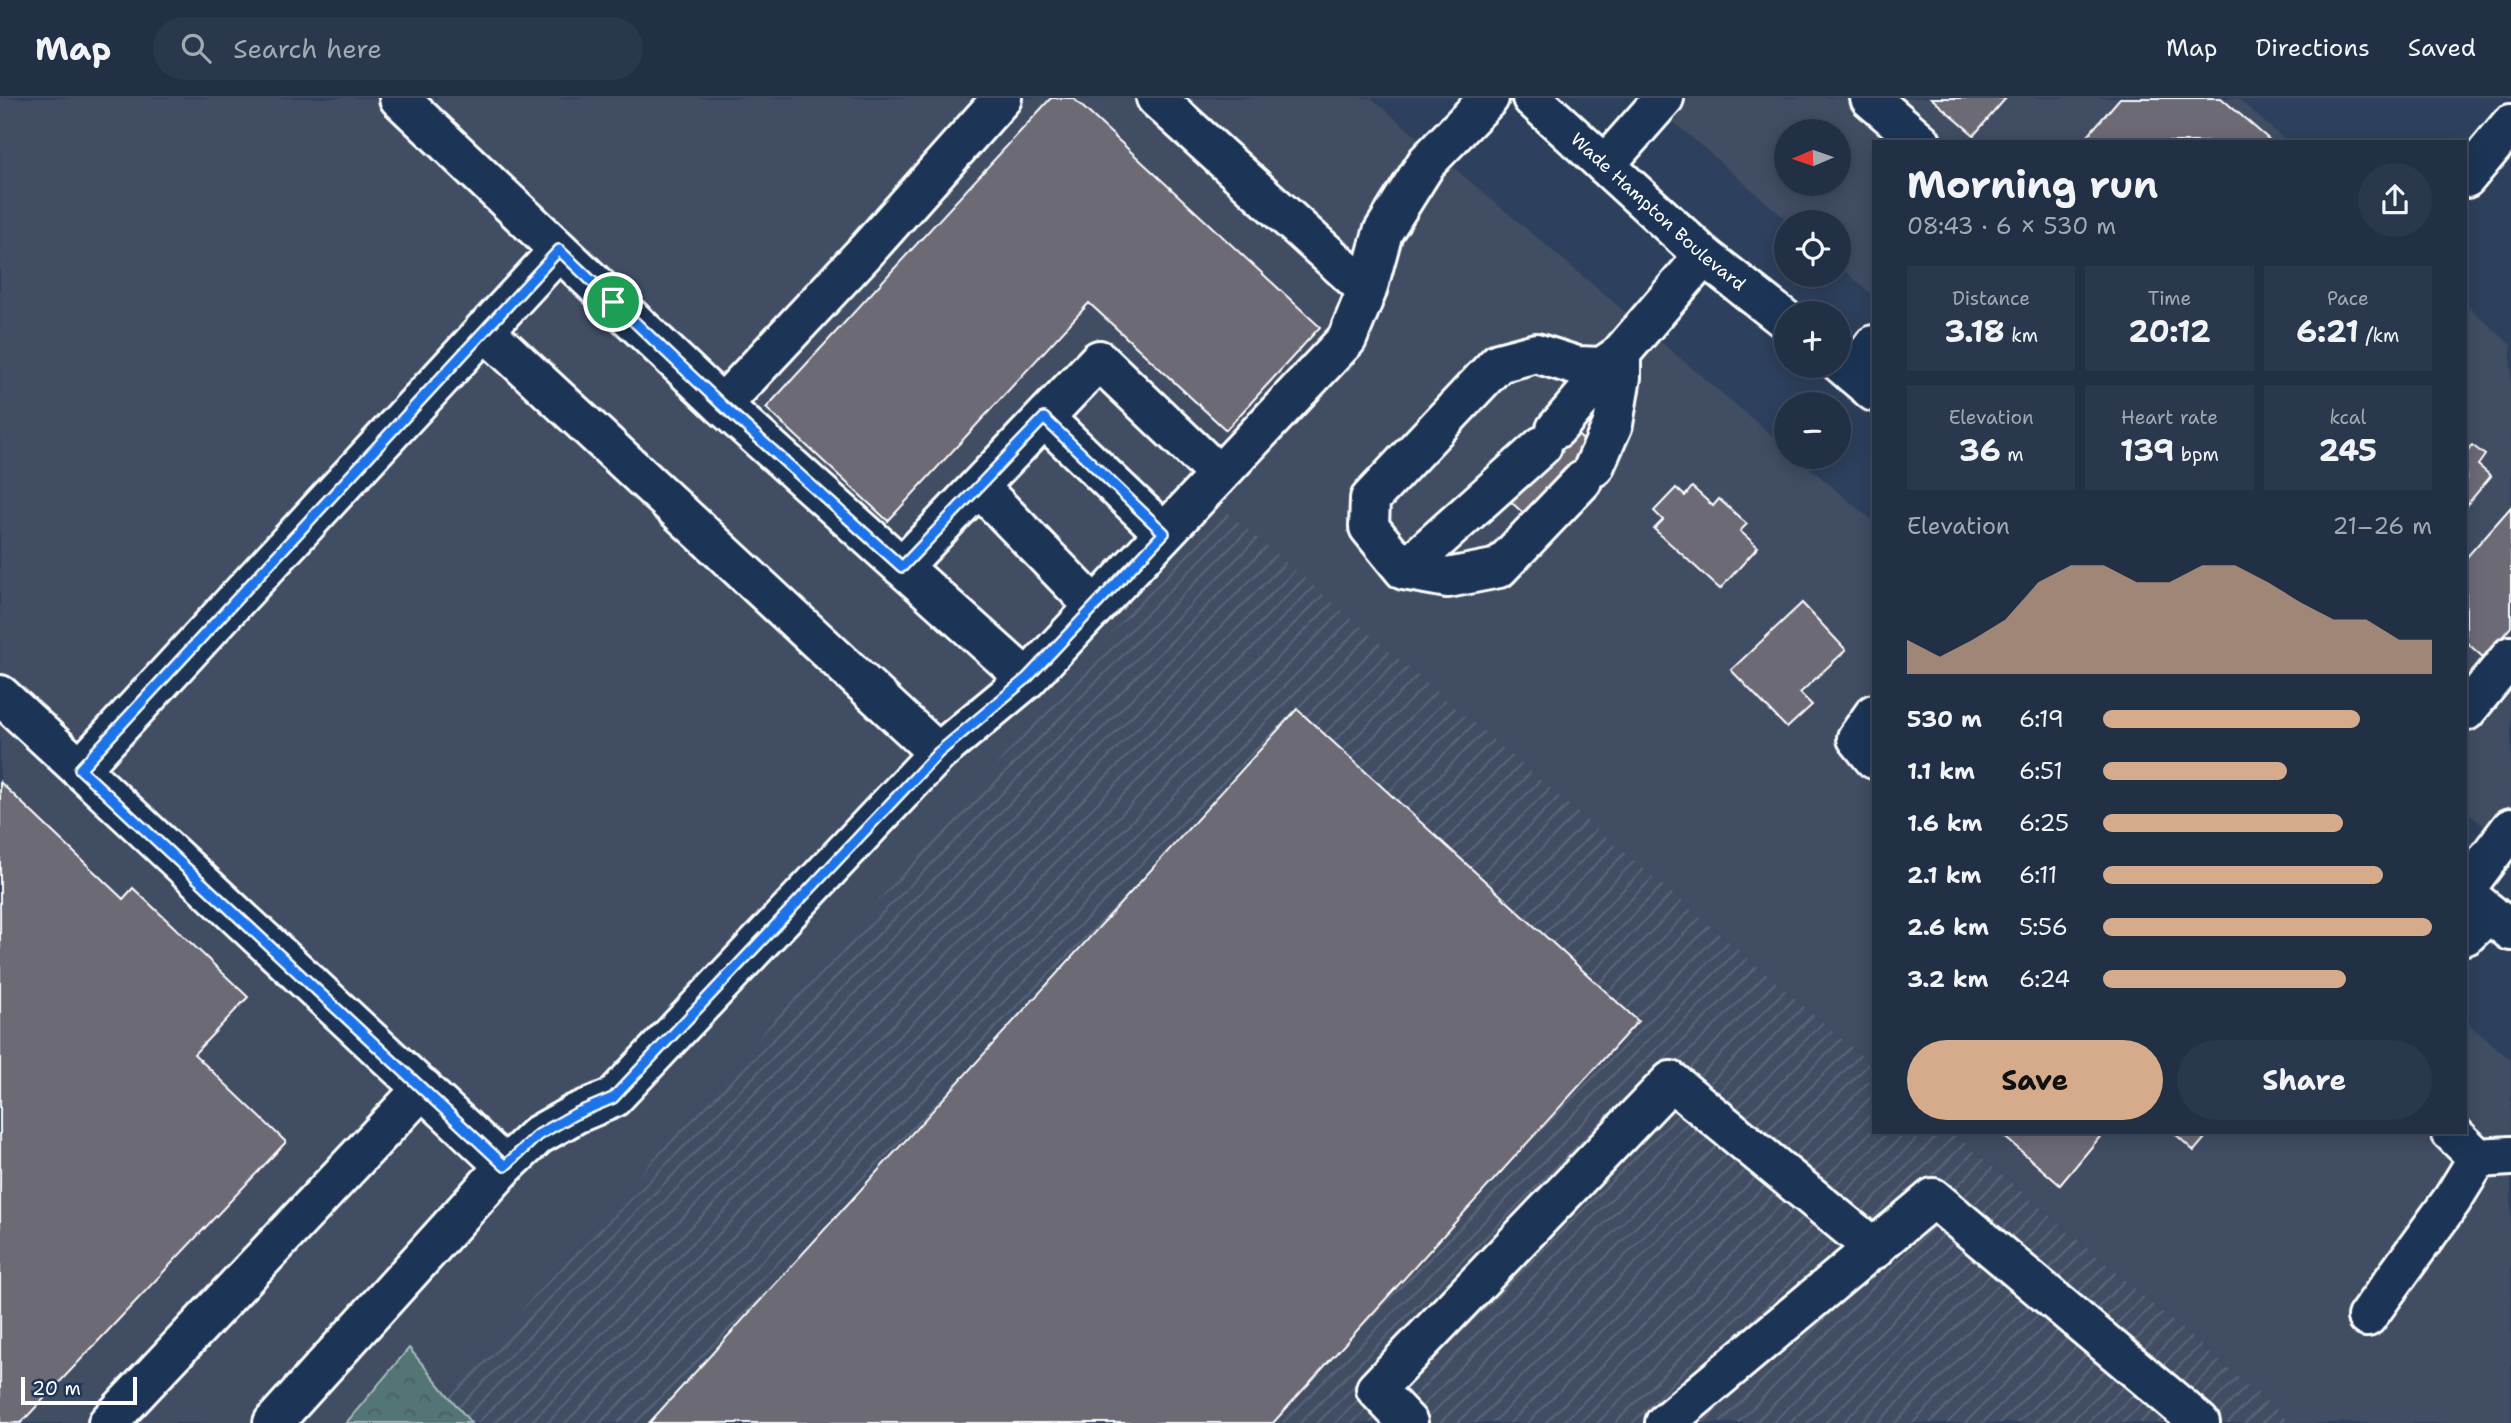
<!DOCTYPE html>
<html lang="en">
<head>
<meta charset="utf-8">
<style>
  :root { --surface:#223046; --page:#2a384d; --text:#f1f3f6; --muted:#a2a9b3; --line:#3f4b5f; --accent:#d6ab8b }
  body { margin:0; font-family:"Shantell Sans",sans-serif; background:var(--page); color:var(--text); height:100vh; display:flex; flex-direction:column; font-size:26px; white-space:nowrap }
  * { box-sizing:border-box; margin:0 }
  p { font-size:23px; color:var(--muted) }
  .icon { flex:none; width:38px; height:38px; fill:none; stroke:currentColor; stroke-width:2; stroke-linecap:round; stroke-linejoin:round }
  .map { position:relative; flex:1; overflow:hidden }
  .details { position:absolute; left:1872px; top:42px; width:595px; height:994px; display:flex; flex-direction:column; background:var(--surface); border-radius:0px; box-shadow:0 4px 18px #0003,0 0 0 2px var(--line) }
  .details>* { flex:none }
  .needle { width:46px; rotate:268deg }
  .buttons { position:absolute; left:1774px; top:21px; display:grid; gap:14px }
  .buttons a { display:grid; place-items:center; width:77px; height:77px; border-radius:50%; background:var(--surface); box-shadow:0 4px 18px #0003,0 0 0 2px var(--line); font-size:35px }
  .scale { position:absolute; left:21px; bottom:18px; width:116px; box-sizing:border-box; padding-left:7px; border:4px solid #fff; border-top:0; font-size:19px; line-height:24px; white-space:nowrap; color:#fff; -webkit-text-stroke:5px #1d3557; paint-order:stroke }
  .pin { position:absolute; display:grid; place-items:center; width:60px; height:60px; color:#fff; margin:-30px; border:4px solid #fff; border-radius:50%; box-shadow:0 2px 7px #0007 }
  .round { display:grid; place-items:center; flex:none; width:74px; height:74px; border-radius:37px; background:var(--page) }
  .headline { display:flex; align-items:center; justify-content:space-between; height:119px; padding:0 35px }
  h1 { font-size:38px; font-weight:700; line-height:52px }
  .metrics { display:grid; grid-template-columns:repeat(3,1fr); gap:10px; height:119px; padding:7px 35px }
  .metrics div { display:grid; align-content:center; border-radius:0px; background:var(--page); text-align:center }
  .metrics b { font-size:30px; font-weight:700 }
  .metrics small { font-size:19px; font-weight:400 }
  .metrics p { font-size:19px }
  .chart { height:196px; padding:14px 35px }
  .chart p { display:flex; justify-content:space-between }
  .chart svg { width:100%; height:126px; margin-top:7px; fill:var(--accent); opacity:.7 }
  .action { display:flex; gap:14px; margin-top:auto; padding:14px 35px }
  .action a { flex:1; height:80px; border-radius:42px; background:var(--accent); color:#111; font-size:28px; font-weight:700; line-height:80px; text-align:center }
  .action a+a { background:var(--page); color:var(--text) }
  ul { padding:0 35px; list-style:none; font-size:23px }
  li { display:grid; grid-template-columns:112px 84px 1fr; align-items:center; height:52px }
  li i { height:18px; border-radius:9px; background:var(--accent) }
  header { display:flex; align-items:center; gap:42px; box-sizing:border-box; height:98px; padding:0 35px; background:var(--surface); border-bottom:2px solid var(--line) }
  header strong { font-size:33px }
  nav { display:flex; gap:38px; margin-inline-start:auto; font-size:24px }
  .search { width:490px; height:63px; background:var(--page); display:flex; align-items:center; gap:18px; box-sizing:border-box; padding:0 24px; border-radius:38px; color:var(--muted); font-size:26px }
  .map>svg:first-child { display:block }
</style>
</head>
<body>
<header>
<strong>Map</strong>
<div class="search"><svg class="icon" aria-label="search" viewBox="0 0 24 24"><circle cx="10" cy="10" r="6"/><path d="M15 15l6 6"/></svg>Search here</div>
<nav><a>Map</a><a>Directions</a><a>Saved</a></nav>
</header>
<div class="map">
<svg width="2511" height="1325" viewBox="0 0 2511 1325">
  <defs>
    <pattern id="industrial-furrows" width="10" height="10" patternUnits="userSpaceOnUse" patternTransform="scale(1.75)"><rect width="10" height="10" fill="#404d64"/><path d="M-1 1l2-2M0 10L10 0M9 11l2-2" fill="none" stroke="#5d687b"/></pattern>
    <pattern id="forest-crowns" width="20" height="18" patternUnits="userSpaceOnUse" patternTransform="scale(1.75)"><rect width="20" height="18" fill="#527576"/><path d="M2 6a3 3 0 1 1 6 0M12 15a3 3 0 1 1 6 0" fill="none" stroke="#4e5c5d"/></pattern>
  </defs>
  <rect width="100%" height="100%" fill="#2d405d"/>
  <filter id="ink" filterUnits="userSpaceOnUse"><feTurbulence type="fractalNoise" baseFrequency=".0143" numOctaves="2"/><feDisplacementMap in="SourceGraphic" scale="14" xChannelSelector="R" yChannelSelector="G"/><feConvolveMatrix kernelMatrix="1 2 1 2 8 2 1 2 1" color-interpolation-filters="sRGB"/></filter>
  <g filter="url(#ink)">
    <path fill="#404d64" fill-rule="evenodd" d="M 0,0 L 1371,0 L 1787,350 L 1787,359 L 1797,359 L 1874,424 L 1874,968 L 1221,410 L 423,1325 L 0,1325 Z
      M 1646,0 L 2238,0 L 2287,44 L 1874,44 L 1874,198 L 1839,168 L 1839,124 L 1789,124 ZM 1787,33 L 1839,33 L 1839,86 L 1787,86 Z
      M 2466,206 L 2511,247 L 2511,752 L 2466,713 Z
      M 2466,924 L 2511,962 L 2511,1325 L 2292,1325 L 1952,1034 L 2466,1034 Z"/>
    <path fill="url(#industrial-furrows)" d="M 1221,409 L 1874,968 L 1874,1034 L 1952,1034 L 2292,1325 L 423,1325 Z"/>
    <path fill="url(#forest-crowns)" stroke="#a8baba" stroke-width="2" d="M 409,1250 L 471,1325 L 346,1325 Z"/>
    <path fill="#6c6a75" stroke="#fff" stroke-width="2" d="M 1051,0 L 1073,0 L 1320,229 L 1226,332 L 1089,205 L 888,423 L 766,310 Z
      M 1931,0 L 2006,0 L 1974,37 Z
      M 2120,0 L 2221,0 L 2272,44 L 2082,44 Z
      M 1571,331 L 1592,350 L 1587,387 L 1567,368 L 1524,416 L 1508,401 Z
      M 2472,347 L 2485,357 L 2478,367 L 2491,378 L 2466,408 L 2466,354 Z
      M 1692,389 L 1713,408 L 1719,401 L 1747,426 L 1740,433 L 1758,449 L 1720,491 L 1654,431 L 1663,422 L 1654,413 L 1676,390 L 1685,398 Z
      M 2511,409 L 2511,529 L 2484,560 L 2466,544 L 2466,460 Z
      M 1802,505 L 1846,552 L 1800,595 L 1812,607 L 1787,630 L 1731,572 Z
      M 1297,611 L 1638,923 L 1273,1325 L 649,1325 Z
      M 0,684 L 123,801 L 133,790 L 248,899 L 194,956 L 286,1044 L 21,1325 L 0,1325 Z
      M 1999,1034 L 2104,1034 L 2060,1087 Z
      M 2173,1034 L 2210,1034 L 2194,1053 Z"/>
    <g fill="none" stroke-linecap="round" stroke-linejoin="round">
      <defs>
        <path id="minor" d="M 399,0 L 722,307
          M 1002,0 L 866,153 L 722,307 L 1027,581
          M 1156,0 L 1367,192
          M 1870,0 L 1921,44
          M 1605,67 L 1664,0
          M 2466,80 L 2511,26
          M 484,232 L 938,655 L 613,1000 L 575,1016 L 538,1037 L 505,1068 L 80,671 L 559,152
          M 1853,276 L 1874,247
          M 1044,320 L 1164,435
          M 1556,331 L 1704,158
          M 1594,369 L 1613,326 L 1621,279 L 1621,256
          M 1582,383 L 1499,470 L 1448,480 L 1404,472 L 1369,429 L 1370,401 L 1498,265 L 1536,255 L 1577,268 L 1602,269 L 1621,256
          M 979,389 L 1094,508
          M 902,469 L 1099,262 L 1219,377
          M 1404,472 L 1542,348
          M 0,597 L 80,671
          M 2466,613 L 2511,558
          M 1874,616 L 1857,640 L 1874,661
          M 938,655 L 1027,581 L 1347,241 L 1367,192 L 1383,134 L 1427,64 L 1489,0
          M 2466,790 L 2511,730
          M 2466,837 L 2489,815
          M 2478,1060 L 2511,1058
          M 2367,1219 L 2452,1102 L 2478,1060 L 2451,1034
          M 108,1325 L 423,990
          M 273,1325 L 505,1068
          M 1408,1325 L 1376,1291 L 1671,983 L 1875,1151
          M 1665,1325 L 1933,1100 L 2200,1325"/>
        <g id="major">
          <path id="s1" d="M 1532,0 L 1704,158 L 1787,223"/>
          <path d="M 1839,264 L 1874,294"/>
          <path d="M 2466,796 L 2511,833"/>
        </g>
      </defs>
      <use href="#minor" stroke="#fff" stroke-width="44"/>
      <use href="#major" stroke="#fff" stroke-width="44"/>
      <use href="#minor" stroke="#1d3557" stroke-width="38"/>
      <use href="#major" stroke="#1d3557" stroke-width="38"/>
    </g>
  </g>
  <g fill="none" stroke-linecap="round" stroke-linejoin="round" filter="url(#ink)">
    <defs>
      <path id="route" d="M 559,152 L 722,307 L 902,469 L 1044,320 L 1164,435 L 1027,580 L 938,655 L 613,1000 L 575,1016 L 538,1037 L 505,1068 L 80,671 Z"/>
    </defs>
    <use href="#route" stroke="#fff" stroke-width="14"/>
    <use href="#route" stroke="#1a73e8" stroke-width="9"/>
  </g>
  <g text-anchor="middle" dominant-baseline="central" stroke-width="5" stroke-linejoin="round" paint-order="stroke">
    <g font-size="18" fill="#fff" stroke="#1d3557">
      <text stroke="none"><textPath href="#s1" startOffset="170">Wade Hampton Boulevard</textPath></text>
    </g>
  </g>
</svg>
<div class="buttons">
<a><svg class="needle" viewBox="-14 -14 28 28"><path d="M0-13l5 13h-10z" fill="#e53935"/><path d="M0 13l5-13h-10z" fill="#a2a9b3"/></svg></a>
<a><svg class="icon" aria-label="locate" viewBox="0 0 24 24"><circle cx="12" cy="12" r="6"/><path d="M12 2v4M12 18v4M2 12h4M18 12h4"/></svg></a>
<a>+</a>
<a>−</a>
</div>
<div class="scale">20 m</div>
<div class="pin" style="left:613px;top:204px;background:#1e9e55"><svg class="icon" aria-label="arrive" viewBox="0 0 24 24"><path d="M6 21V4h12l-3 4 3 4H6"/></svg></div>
<section class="details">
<div class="headline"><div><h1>Morning run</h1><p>08:43 · 6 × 530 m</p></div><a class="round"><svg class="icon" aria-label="share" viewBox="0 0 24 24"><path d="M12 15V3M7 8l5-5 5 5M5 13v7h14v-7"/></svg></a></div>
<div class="metrics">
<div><p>Distance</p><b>3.18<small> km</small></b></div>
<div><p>Time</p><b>20:12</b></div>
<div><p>Pace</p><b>6:21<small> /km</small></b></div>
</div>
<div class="metrics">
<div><p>Elevation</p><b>36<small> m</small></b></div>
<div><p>Heart rate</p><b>139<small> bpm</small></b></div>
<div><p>kcal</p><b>245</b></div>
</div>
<div class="chart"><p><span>Elevation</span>21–26 m</p>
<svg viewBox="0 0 160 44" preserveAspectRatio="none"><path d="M0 44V32L10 38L20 32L30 25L40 12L50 6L60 6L70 12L80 12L90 6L100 6L110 12L120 19L130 25L140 25L150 32L160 32V44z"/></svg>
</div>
<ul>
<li><b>530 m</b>6:19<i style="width:78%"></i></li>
<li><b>1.1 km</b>6:51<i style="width:56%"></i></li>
<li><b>1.6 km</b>6:25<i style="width:73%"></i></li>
<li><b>2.1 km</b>6:11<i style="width:85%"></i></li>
<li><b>2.6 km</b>5:56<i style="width:100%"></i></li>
<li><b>3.2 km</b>6:24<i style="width:74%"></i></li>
</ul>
<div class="action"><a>Save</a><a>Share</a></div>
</section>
</div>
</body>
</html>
